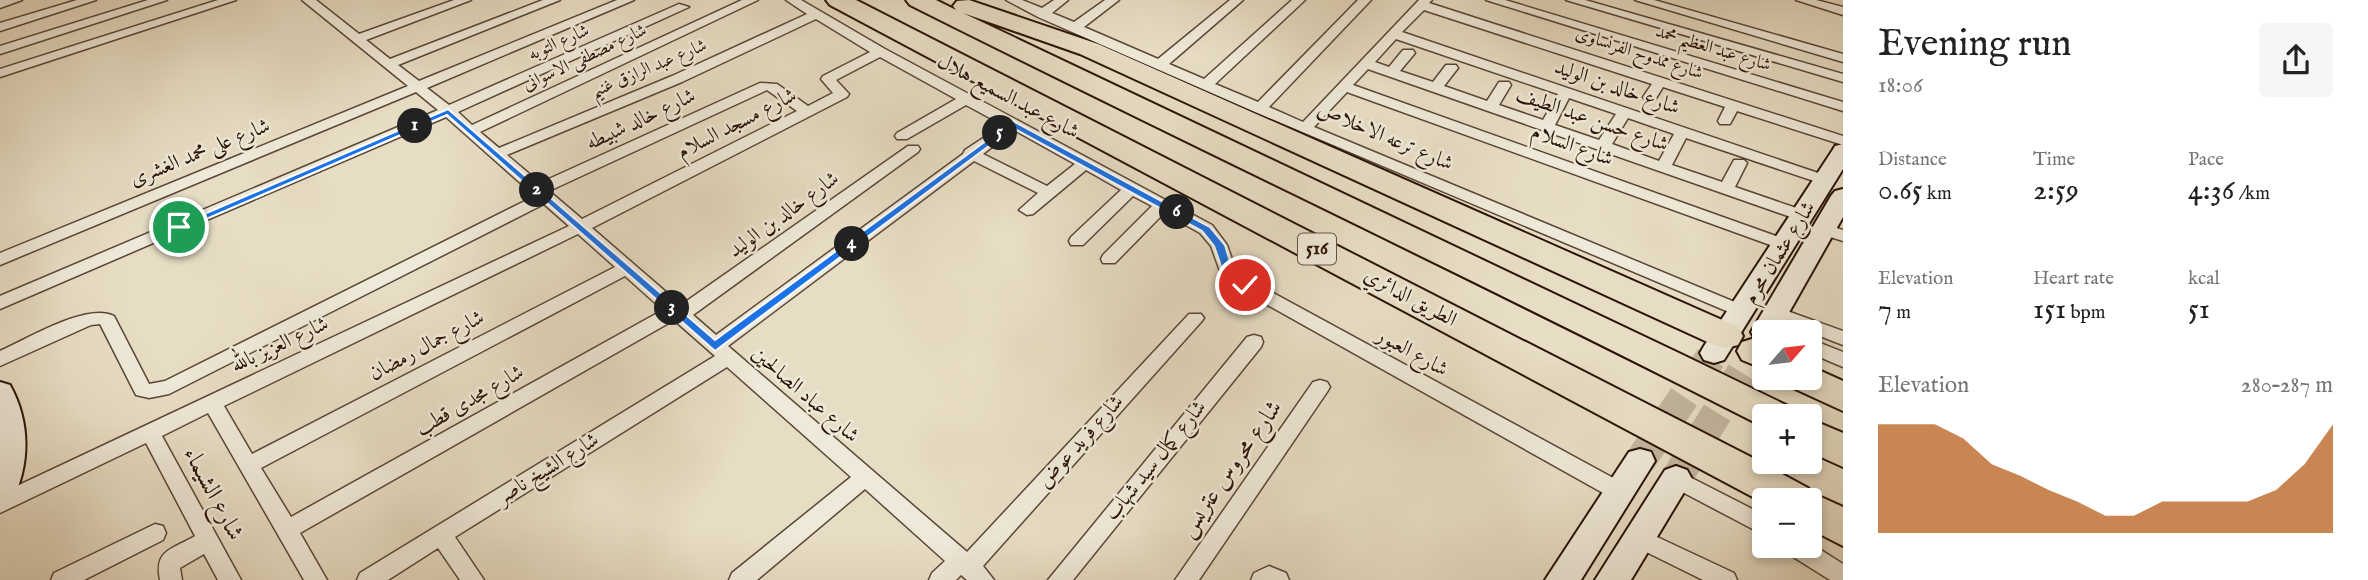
<!DOCTYPE html>
<html lang="en">
<head>
<meta charset="utf-8">
<style>
  :root { --surface:#fff; --page:#f6f6f6; --text:#222; --muted:#767676; --accent:#b45309 }
  body { margin:0; font-family:"IM FELL English",Amiri,serif; background:var(--page); color:var(--text); height:100vh; display:flex; flex-direction:column; font-size:26px; white-space:nowrap }
  * { box-sizing:border-box; margin:0 }
  p { font-size:23px; color:var(--muted) }
  .icon { flex:none; width:38px; height:38px; fill:none; stroke:currentColor; stroke-width:2; stroke-linecap:round; stroke-linejoin:round }
  .map { position:relative; flex:1; overflow:hidden }
  .panel { display:flex; flex-direction:column; background:var(--surface); width:525px }
  .panel>* { flex:none }
  .needle { width:46px; rotate:62deg }
  .tools { position:absolute; left:1752px; top:320px; display:grid; gap:14px }
  .tools a { display:grid; place-items:center; width:70px; height:70px; border-radius:7px; background:var(--surface); box-shadow:0 4px 10px #0003; font-size:35px }
  .pin { position:absolute; display:grid; place-items:center; width:60px; height:60px; color:#fff; margin:-30px; border:4px solid #fff; border-radius:50%; box-shadow:0 2px 7px #0007 }
  .km { position:absolute; width:35px; height:35px; margin:-18px; border-radius:50%; background:#222; color:#fff; font-size:19px; line-height:35px; text-align:center }
  .round { display:grid; place-items:center; flex:none; width:74px; height:74px; border-radius:7px; background:var(--page) }
  .head { display:flex; align-items:center; justify-content:space-between; height:119px; padding:0 35px }
  h1 { font-size:38px; font-weight:600; line-height:52px }
  .stats { display:grid; grid-template-columns:repeat(3,1fr); gap:10px; height:119px; padding:7px 35px }
  .stats div { display:grid; align-content:center }
  .stats b { font-size:30px; font-weight:600 }
  .stats small { font-size:19px; font-weight:400 }
  .stats p { font-size:19px }
  .chart { height:196px; padding:14px 35px }
  .chart p { display:flex; justify-content:space-between }
  .chart svg { width:100%; height:126px; margin-top:7px; fill:var(--accent); opacity:.7 }
  main { display:flex; flex:1; min-height:0 }
  .map>svg:first-child { display:block }
</style>
</head>
<body>
<main>
<div class="map">
<svg width="1843" height="580" viewBox="0 0 1843 580">
  <rect width="100%" height="100%" fill="#e7ddc4"/>
  <filter id="stains"><feTurbulence type="fractalNoise" baseFrequency=".00286" numOctaves="4"/><feColorMatrix values="0 0 0 0 .2 0 0 0 0 .09 0 0 0 0 .02 0 0 0 .5 -.17"/></filter>
  <radialGradient id="worn" r=".72"><stop offset=".6" stop-color="#630" stop-opacity="0"/><stop offset="1" stop-color="#630" stop-opacity=".3"/></radialGradient>
  <g fill="none" stroke-linecap="round" stroke-linejoin="round">
    <path stroke="#c1b59e" stroke-width="31" stroke-dasharray="31 16" stroke-linecap="butt" d="M 1640,461 L 1714,353
      M 1676,479 L 1746,366"/>
    <defs>
      <path id="street" d="M 0,0 L 22,0 L 0,8 Z
        M 77,0 L 96,0 L 0,31 L 0,23 Z
        M 148,0 L 167,0 L 0,54 L 0,46 Z
        M 218,0 L 236,0 L 0,77 L 0,69 Z
        M 302,0 L 316,0 L 359,34 L 454,0 L 471,0 L 366,40 L 390,59 L 543,0 L 560,0 L 398,65 L 419,81 L 617,0 L 634,0 L 427,88 L 449,105 L 679,4 L 689,7 L 458,112 L 472,125 L 742,0 L 758,0 L 480,132 L 499,148 L 672,76 L 807,14 L 786,0 L 801,0 L 885,49 L 1212,225 L 1227,245 L 1234,265 L 1251,281 L 1628,486 L 1631,492 L 1628,498 L 1620,501 L 1612,498 L 1239,289 L 1220,271 L 1211,246 L 1200,233 L 1164,213 L 1115,263 L 1103,263 L 1101,259 L 1103,255 L 1152,206 L 1133,196 L 1083,245 L 1071,245 L 1069,241 L 1071,237 L 1121,190 L 1086,170 L 1033,214 L 1027,215 L 1019,210 L 1038,193 L 974,161 L 728,346 L 967,552 L 1189,314 L 1201,314 L 1204,318 L 1201,322 L 983,566 L 994,580 L 967,580 L 961,575 L 956,580 L 929,580 L 932,573 L 945,561 L 865,489 L 757,580 L 729,580 L 732,573 L 851,477 L 727,367 L 455,537 L 484,580 L 460,580 L 438,548 L 388,580 L 357,580 L 360,573 L 715,356 L 674,320 L 300,533 L 327,580 L 304,580 L 208,413 L 162,436 L 241,580 L 218,580 L 204,554 L 180,568 L 182,580 L 160,580 C 154,550 171,550 195,536 L 146,443 L 0,513 L 0,494 L 569,226 L 544,204 L 169,394 L 149,398 L 136,395 L 100,324 L 91,325 L 0,366 L 0,351 C 27,339 87,302 114,316 L 149,384 L 165,381 L 535,196 L 446,117 L 0,309 L 0,296 L 438,110 L 416,92 L 0,265 L 0,253 L 408,86 ZM 816,19 L 870,52 L 823,76 L 821,79 L 833,93 L 808,106 L 777,84 L 760,83 L 540,183 L 507,155 L 682,82 ZM 880,57 L 956,99 L 897,133 L 895,136 L 897,139 L 907,139 L 966,105 L 1003,125 L 965,150 L 963,154 L 716,335 L 693,315 L 918,152 L 920,149 L 918,146 L 908,146 L 681,305 L 592,228 L 847,97 L 849,94 L 836,80 ZM 767,90 L 797,111 L 582,219 L 549,191 ZM 1014,130 L 1075,164 L 1047,186 L 983,154 ZM 578,234 L 615,267 L 252,454 L 224,406 ZM 625,276 L 663,310 L 291,517 L 261,468 Z
        M 1006,0 L 1022,0 L 1042,8 L 1054,0 L 1068,0 L 1052,13 L 1074,22 L 1105,0 L 1119,0 L 1084,27 L 1158,59 L 1230,0 L 1243,0 L 1169,64 L 1204,79 L 1292,0 L 1305,0 L 1215,84 L 1258,102 L 1358,0 L 1371,0 L 1269,107 L 1303,122 L 1419,0 L 1432,0 L 1429,3 L 1843,136 L 1843,145 L 1737,111 L 1730,124 L 1720,124 L 1718,121 L 1725,107 L 1663,87 L 1655,100 L 1645,100 L 1643,97 L 1652,84 L 1424,10 L 1402,32 L 1830,177 L 1833,180 L 1825,185 L 1820,183 L 1686,138 L 1672,165 L 1722,182 L 1734,160 L 1744,160 L 1747,163 L 1735,187 L 1808,212 L 1810,216 L 1808,220 L 1802,221 L 1368,69 L 1353,85 L 1790,241 L 1792,245 L 1784,250 L 1347,92 L 1314,127 L 1749,308 L 1752,312 L 1749,316 L 1743,318 L 1255,112 L 1038,17 ZM 1396,39 L 1558,94 L 1543,120 L 1499,105 L 1511,85 L 1509,82 L 1499,82 L 1487,101 L 1444,86 L 1458,68 L 1456,65 L 1446,65 L 1433,82 L 1400,71 L 1415,53 L 1413,50 L 1403,50 L 1389,67 L 1375,62 ZM 1569,98 L 1616,114 L 1599,140 L 1555,125 ZM 1628,118 L 1674,134 L 1659,161 L 1612,144 Z
        M 1486,0 L 1505,0 L 1843,102 L 1843,111 Z
        M 1566,0 L 1585,0 L 1843,74 L 1843,82 Z
        M 1635,0 L 1654,0 L 1843,54 L 1843,62 Z
        M 1796,0 L 1816,0 L 1843,7 L 1843,15 Z
        M 1824,224 L 1843,230 L 1843,241 L 1818,233 L 1816,229 Z
        M 1776,307 L 1843,331 L 1843,345 L 1770,317 L 1767,313 L 1770,309 Z
        M 1254,335 L 1261,337 L 1263,342 L 1261,347 L 1073,580 L 1048,580 L 1247,337 Z
        M 1810,339 L 1843,352 L 1843,367 L 1810,353 Z
        M 1320,380 L 1327,382 L 1330,387 L 1327,392 L 1199,580 L 1175,580 L 1313,382 Z
        M 1676,470 L 1764,515 L 1764,535 L 1669,485 L 1666,479 L 1669,473 Z
        M 155,524 L 163,526 L 166,533 L 163,540 L 84,580 L 51,580 L 54,573 Z
        M 1638,528 L 1734,573 L 1737,580 L 1703,580 L 1630,544 L 1627,537 L 1630,530 Z
        M 1810,543 L 1843,564 L 1843,580 L 1830,580 L 1787,553 L 1784,546 L 1810,546 Z
        M 1269,566 L 1286,573 L 1289,580 L 1251,580 L 1254,573 Z"/>
      <path id="secondary" d="M 1843,144 L 1843,169 L 1724,360 L 1714,363 L 1704,360 L 1700,353 L 1704,346 L 1832,151 L 1835,146 Z
        M 1843,189 L 1843,217 L 1778,332 L 1764,332 L 1764,341 L 1755,339 L 1751,332 L 1755,325 L 1831,196 L 1835,191 Z
        M 0,382 L 10,385 C 31,423 30,466 11,503 L 0,507 Z
        M 1640,449 L 1651,452 L 1655,461 L 1581,580 L 1545,580 L 1629,452 Z
        M 1676,466 L 1687,470 L 1692,479 L 1631,580 L 1595,580 L 1665,470 Z"/>
      <path id="highway" d="M 826,0 L 856,0 L 1749,456 L 1808,488 L 1810,492 L 1843,507 L 1843,546 L 1810,529 L 1810,500 L 1764,500 L 1764,503 L 830,5 Z
        M 906,0 L 936,0 L 956,10 L 953,6 L 957,1 L 969,0 L 1098,44 L 1738,327 L 1743,336 L 1738,345 L 1726,348 L 1714,345 L 1080,54 L 963,13 L 1681,354 L 1788,406 L 1794,416 L 1764,416 L 1764,427 L 1762,426 C 1480,282 1193,147 910,5 Z
        M 1755,338 L 1764,341 L 1764,369 L 1742,360 L 1737,351 L 1742,342 Z
        M 1810,366 L 1843,381 L 1843,411 L 1793,388 L 1788,378 L 1810,378 Z
        M 1810,419 L 1843,433 L 1843,467 L 1810,452 Z"/>
    </defs>
    <use href="#street" stroke="#5a4636" stroke-width="3"/>
    <use href="#secondary" stroke="#2b1407" stroke-width="4"/>
    <use href="#highway" stroke="#2b1407" stroke-width="4"/>
    <use href="#street" fill="#efe9d9" fill-rule="evenodd"/>
    <use href="#secondary" fill="#efe9d9" fill-rule="evenodd"/>
    <use href="#highway" fill="#e7ddc4" fill-rule="evenodd"/>
  </g>
  <path fill="#1a73e8" stroke="#fff" stroke-width="2" d="M 448,109 L 715,340 L 1013,121 L 1210,227 L 1225,245 L 1231,265 L 1250,285 L 1245,289 L 1241,288 L 1222,269 L 1214,246 L 1202,231 L 1013,128 L 715,351 L 447,115 L 183,229 L 174,227 Z"/>
  <g text-anchor="middle" dominant-baseline="central" stroke-width="5" stroke-linejoin="round" paint-order="stroke">
    <g font-size="18" fill="#2b1407" stroke="#efe9d9">
      <text transform="translate(559 43) rotate(-24)">شارع التوبه</text>
      <text transform="translate(1713 49) rotate(17)">شارع عبد العظيم محمد</text>
      <text transform="translate(1639 54) rotate(18)">شارع ممدوح الفرنساوى</text>
      <text transform="translate(585 58) rotate(-25)">شارع مصطفى الاسوانى</text>
      <text transform="translate(649 69) rotate(-23)">شارع عبد الرازق غنيم</text>
    </g>
    <rect fill="#efe9d9" stroke="#665446" stroke-width="2" x="1298" y="233.5" width="38" height="31" rx="5"/>
    <g font-size="19" font-weight="bold" fill="#2b1407">
      <text x="1317" y="249">516</text>
    </g>
    <g font-size="21" fill="#2b1407" stroke="#efe9d9">
      <text transform="translate(1617 88) rotate(19)">شارع خالد بن الوليد</text>
      <text transform="translate(1008 97) rotate(28)">شارع عبد السميع هلال</text>
      <text transform="translate(641 120) rotate(-25)">شارع خالد شبيطه</text>
      <text transform="translate(1592 120) rotate(19)">شارع حسن عبد الطيف</text>
      <text transform="translate(737 124) rotate(-27)">شارع مسجد السلام</text>
      <text transform="translate(1385 137) rotate(23)">شارع ترعه الاخلاص</text>
      <text transform="translate(1572 146) rotate(20)">شارع السلام</text>
      <text transform="translate(200 153) rotate(-22)">شارع على محمد الغشرى</text>
      <text transform="translate(784 215) rotate(-36)">شارع خالد بن الوليد</text>
      <text transform="translate(1780 253) rotate(-58)">شارع عثمان محرم</text>
      <text transform="translate(1410 298) rotate(28)">الطريق الدائري</text>
      <text transform="translate(280 345) rotate(-25)">شارع العزيز بالله</text>
      <text transform="translate(427 346) rotate(-28)">شارع جمال رمضان</text>
      <text transform="translate(1412 353) rotate(29)">شارع العبور</text>
      <text transform="translate(805 395) rotate(41)">شارع عباد الصالحين</text>
      <text transform="translate(470 401) rotate(-30)">شارع مجدى قطب</text>
      <text transform="translate(1081 442) rotate(-48)">شارع فريد عوض</text>
      <text transform="translate(1156 461) rotate(-51)">شارع كمال سيد شهاب</text>
      <text transform="translate(548 469) rotate(-32)">شارع الشيخ ناصر</text>
    </g>
    <g font-size="24" fill="#2b1407" stroke="#efe9d9">
      <text transform="translate(1231 469) rotate(-55)">شارع محروس عتريس</text>
      <text transform="translate(213 494) rotate(62)">شارع الشيماء</text>
    </g>
  </g>
  <rect width="100%" height="100%" filter="url(#stains)"/>
  <rect width="100%" height="100%" fill="url(#worn)"/>
</svg>
<div class="tools">
<a><svg class="needle" viewBox="-14 -14 28 28"><path d="M0-13l5 13h-10z" fill="#e53935"/><path d="M0 13l5-13h-10z" fill="#767676"/></svg></a>
<a>+</a>
<a>−</a>
</div>
<div class="pin" style="left:179px;top:227px;background:#1e9e55"><svg class="icon" aria-label="arrive" viewBox="0 0 24 24"><path d="M6 21V4h12l-3 4 3 4H6"/></svg></div>
<div class="pin" style="left:1245px;top:285px;background:#d93025"><svg class="icon" aria-label="check" viewBox="0 0 24 24"><path d="M5 12l5 5 9-10"/></svg></div>
<b class="km" style="left:415px;top:126px">1</b>
<b class="km" style="left:537px;top:190px">2</b>
<b class="km" style="left:672px;top:308px">3</b>
<b class="km" style="left:852px;top:244px">4</b>
<b class="km" style="left:1000px;top:133px">5</b>
<b class="km" style="left:1177px;top:212px">6</b>
</div>
<section class="panel">
<div class="head"><div><h1>Evening run</h1><p>18:06</p></div><a class="round"><svg class="icon" aria-label="share" viewBox="0 0 24 24"><path d="M12 15V3M7 8l5-5 5 5M5 13v7h14v-7"/></svg></a></div>
<div class="stats">
<div><p>Distance</p><b>0.65<small> km</small></b></div>
<div><p>Time</p><b>2:59</b></div>
<div><p>Pace</p><b>4:36<small> /km</small></b></div>
</div>
<div class="stats">
<div><p>Elevation</p><b>7<small> m</small></b></div>
<div><p>Heart rate</p><b>151<small> bpm</small></b></div>
<div><p>kcal</p><b>51</b></div>
</div>
<div class="chart"><p><span>Elevation</span>280–287 m</p>
<svg viewBox="0 0 160 44" preserveAspectRatio="none"><path d="M0 44V6L10 6L20 6L30 11L40 20L50 24L60 29L70 33L80 38L90 38L100 33L110 33L120 33L130 33L140 29L150 20L160 6V44z"/></svg>
</div>
</section>
</main>
</body>
</html>
